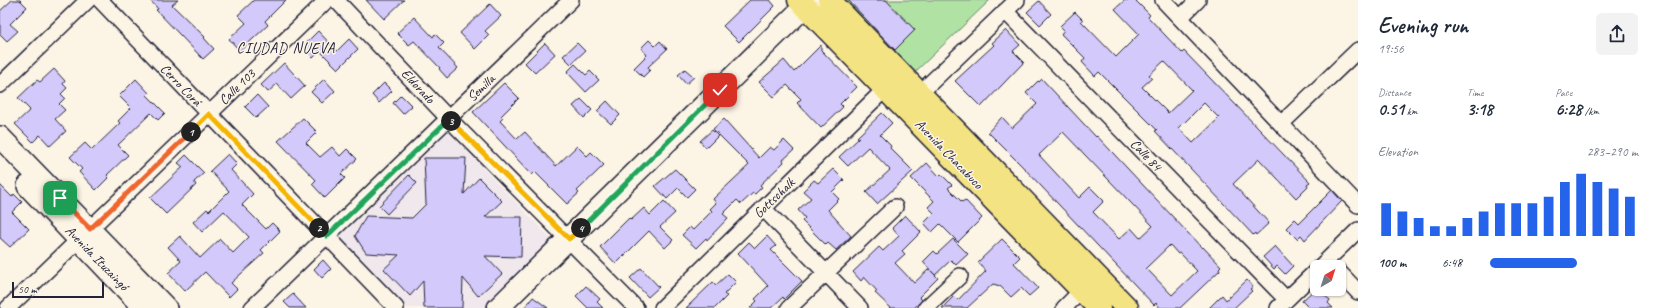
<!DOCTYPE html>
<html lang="en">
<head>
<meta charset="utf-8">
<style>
  :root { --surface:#fff; --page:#f2f2f3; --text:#1f2937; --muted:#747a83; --accent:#2563eb }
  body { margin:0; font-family:Caveat,sans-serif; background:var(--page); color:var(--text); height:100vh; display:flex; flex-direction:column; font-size:15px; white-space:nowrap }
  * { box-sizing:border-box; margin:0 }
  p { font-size:13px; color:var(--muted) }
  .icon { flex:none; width:22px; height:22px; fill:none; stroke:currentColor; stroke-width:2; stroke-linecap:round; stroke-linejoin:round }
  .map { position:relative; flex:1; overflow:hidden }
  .panel { display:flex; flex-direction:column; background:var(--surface); width:300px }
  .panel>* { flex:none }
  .needle { width:26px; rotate:39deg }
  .buttons { position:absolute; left:1310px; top:260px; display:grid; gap:8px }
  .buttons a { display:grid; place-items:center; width:36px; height:36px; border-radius:6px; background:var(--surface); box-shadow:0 1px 3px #0004; font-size:20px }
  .scale { position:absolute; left:12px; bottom:10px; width:92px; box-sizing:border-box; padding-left:4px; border:2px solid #22223b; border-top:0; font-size:11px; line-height:14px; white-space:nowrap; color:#22223b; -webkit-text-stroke:3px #fcf5e5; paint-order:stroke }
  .pin { position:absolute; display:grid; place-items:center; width:34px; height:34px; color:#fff; margin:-17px; border-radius:8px; box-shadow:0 2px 6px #0006 }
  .km { position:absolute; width:20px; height:20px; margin:-10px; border-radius:50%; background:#222; color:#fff; font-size:11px; line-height:20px; text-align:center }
  .round { display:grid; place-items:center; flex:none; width:42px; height:42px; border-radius:6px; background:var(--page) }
  .summary { display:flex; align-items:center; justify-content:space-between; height:68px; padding:0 20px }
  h1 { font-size:22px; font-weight:700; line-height:30px }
  .stats { display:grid; grid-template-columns:repeat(3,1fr); gap:6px; height:68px; padding:4px 20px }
  .stats div { display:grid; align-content:center }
  .stats b { font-size:17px; font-weight:700 }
  .stats small { font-size:11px; font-weight:400 }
  .stats p { font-size:11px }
  .chart { height:112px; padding:8px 20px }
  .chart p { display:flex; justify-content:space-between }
  .chart svg { width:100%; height:72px; margin-top:4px; stroke:var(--accent); stroke-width:6 }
  ul { padding:0 20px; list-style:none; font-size:13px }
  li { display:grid; grid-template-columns:64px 48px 1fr; align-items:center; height:30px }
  li i { height:10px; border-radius:5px; background:var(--accent) }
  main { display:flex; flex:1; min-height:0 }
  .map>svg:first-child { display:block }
</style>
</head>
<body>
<main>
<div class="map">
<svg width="1358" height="308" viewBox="0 0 1358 308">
  <rect width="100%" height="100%" fill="#fcf5e5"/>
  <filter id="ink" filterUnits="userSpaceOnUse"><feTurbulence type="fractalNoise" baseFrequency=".025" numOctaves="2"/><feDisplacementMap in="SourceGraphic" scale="8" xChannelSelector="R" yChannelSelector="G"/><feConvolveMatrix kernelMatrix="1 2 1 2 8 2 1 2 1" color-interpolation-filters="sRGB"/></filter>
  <g filter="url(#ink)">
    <path fill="#f0e8ec" d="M 447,130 L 555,243 L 487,308 L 404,308 L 335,237 Z"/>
    <path fill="#afe2a3" stroke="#68826f" d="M 840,0 L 990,0 L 912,75 Z"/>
    <path fill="#d4c9fb" stroke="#22223b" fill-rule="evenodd" d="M 12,0 L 20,0 L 27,7 L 10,24 L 18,31 L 7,41 L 0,34 L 0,11 Z
      M 150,0 L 178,0 L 172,5 L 205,37 L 204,38 L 214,49 L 203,59 L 156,10 L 158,9 Z
      M 254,0 L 286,0 L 265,21 L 268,25 L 240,51 L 229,39 L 246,23 L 238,15 Z
      M 366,0 L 404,0 L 384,19 Z
      M 750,0 L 770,0 L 775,6 L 739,42 L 723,26 Z
      M 848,0 L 886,0 L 915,30 L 895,50 Z
      M 1125,0 L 1135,0 L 1150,15 L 1148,17 L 1182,53 L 1184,51 L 1310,182 L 1307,184 L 1308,186 L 1296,198 L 1259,159 L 1233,184 L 1269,223 L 1256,235 L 1255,233 L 1253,235 L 1241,222 L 1155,131 L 1157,130 L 1099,72 L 1095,76 L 1082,62 L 1085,58 L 1061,34 L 1064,30 L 1060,26 L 1075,12 L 1083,20 L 1081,21 L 1116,57 L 1139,34 L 1115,9 ZM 1164,61 L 1192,90 L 1168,113 L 1142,87 L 1152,78 L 1149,75 ZM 1204,103 L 1219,118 L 1193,143 L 1179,128 Z
      M 1039,1 L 1051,14 L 1040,25 L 1027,12 Z
      M 490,4 L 501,16 L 485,31 L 489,35 L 475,49 L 460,33 Z
      M 414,17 L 433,37 L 435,34 L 444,43 L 439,48 L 458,68 L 447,78 L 439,69 L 440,68 L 414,41 L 409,45 L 397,33 Z
      M 1006,30 L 1020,45 L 1013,51 L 1024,62 L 981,107 L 955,81 L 994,45 L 992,43 Z
      M 318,31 L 337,51 L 349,39 L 358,49 L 338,69 L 320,51 L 313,58 L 302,47 Z
      M 649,40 L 655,46 L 660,41 L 667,49 L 648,67 L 650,70 L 643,77 L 634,68 L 647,55 L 641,48 Z
      M 545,43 L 555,54 L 535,73 L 525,63 Z
      M 577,43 L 585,51 L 571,64 L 563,56 Z
      M 821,45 L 821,50 L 857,87 L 840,104 L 843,107 L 821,128 L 797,103 L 801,99 L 787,85 L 774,97 L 759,82 L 784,60 L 794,72 Z
      M 284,63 L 305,86 L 291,99 L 277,84 L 268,92 L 261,85 Z
      M 575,64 L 586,75 L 590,71 L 599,80 L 586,92 L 567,72 Z
      M 54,69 L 65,81 L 63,84 L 67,88 L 61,94 L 65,98 L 59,104 L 65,110 L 55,119 L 66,131 L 50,146 L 40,135 L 33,142 L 15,124 L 30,110 L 18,98 L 37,80 L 40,82 Z
      M 685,69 L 694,77 L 686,84 L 678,75 Z
      M 136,79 L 149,93 L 147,95 L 165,113 L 158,120 L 151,113 L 118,145 L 128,155 L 107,175 L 109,177 L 96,190 L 79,172 L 82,169 L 70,157 L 85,143 L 92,150 L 120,123 L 118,121 L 131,108 L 119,96 Z
      M 324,79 L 335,91 L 322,103 L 311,92 Z
      M 1042,79 L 1096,137 L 1097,136 L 1202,248 L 1203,247 L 1221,266 L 1219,268 L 1220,270 L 1180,308 L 1160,308 L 1156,303 L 1154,305 L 1022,166 L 988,132 L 1002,117 L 1012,128 L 1037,104 L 1026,93 L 1038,81 L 1039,82 ZM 1063,132 L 1153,226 L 1140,238 L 1131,228 L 1119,239 L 1093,212 L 1104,201 L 1090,187 L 1079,198 L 1039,155 ZM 1170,245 L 1178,254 L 1180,253 L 1197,271 L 1172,295 L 1146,268 Z
      M 384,83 L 392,91 L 379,103 L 372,95 Z
      M 504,83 L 519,98 L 501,116 L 503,118 L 500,121 L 517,139 L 525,132 L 556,166 L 577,146 L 587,156 L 591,152 L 604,165 L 577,191 L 579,193 L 567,204 L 535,172 L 532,175 L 473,112 Z
      M 257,95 L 268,107 L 256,118 L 245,107 Z
      M 401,95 L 412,106 L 403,114 L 393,103 Z
      M 581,99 L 592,110 L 584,118 L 573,106 Z
      M 607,101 L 620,115 L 611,124 L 597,111 Z
      M 882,113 L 892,123 L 880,135 L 891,146 L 890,148 L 913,171 L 877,204 L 866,192 L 890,170 L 868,147 L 848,166 L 839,157 L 859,138 L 857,137 Z
      M 303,118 L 317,132 L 306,143 L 320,157 L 332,147 L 340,156 L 347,149 L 357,159 L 341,174 L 345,178 L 325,198 L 312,184 L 316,180 L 278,141 Z
      M 724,119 L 759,158 L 770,147 L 774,150 L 784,140 L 794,150 L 783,160 L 784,162 L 760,185 L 762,187 L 755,194 L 753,193 L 741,204 L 737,200 L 723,214 L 728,218 L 707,240 L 706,238 L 696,248 L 682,235 L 690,227 L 693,230 L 712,211 L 710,209 L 716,203 L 713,199 L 749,165 L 713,129 Z
      M 712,130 L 718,136 L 706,148 L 700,141 Z
      M 228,154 L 237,164 L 231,170 L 253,194 L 242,205 L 266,229 L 272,223 L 280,231 L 261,250 L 264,253 L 231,283 L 237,289 L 229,297 L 205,272 L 185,291 L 168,273 L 181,261 L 168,247 L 180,236 L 200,258 L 220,239 L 233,253 L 249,237 L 224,211 L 202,232 L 193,222 L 207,209 L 209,211 L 229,191 L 210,171 Z
      M 186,155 L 204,173 L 194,182 L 196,185 L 166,214 L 150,198 L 183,167 L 178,163 Z
      M 424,158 L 466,158 L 464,194 L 479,178 L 502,201 L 485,217 L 522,217 L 521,257 L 485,256 L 502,274 L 478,296 L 463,278 L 462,308 L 424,308 L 423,281 L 410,296 L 384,269 L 399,255 L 366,253 L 355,236 L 366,216 L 412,218 L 426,204 Z
      M 927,163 L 939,176 L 941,174 L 952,185 L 948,188 L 962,202 L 965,200 L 982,218 L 958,242 L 940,224 L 932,232 L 924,223 L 934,213 L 928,207 L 934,201 L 911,178 Z
      M 675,169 L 695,189 L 687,197 L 678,188 L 667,199 L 655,186 Z
      M 833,169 L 844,180 L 832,192 L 839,199 L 828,210 L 851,236 L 836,250 L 828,243 L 826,245 L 802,221 L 805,218 L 798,210 L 811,198 L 803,191 L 814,180 L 818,183 Z
      M 409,175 L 417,183 L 387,214 L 379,206 Z
      M 0,185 L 12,197 L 14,194 L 22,202 L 12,212 L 29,229 L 10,247 L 0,238 Z
      M 1332,190 L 1342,201 L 1305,240 L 1301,235 L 1297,239 L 1286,228 L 1295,219 L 1299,223 Z
      M 664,201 L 675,213 L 660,227 L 673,240 L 665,248 L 649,231 L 616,264 L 600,247 L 629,218 L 631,220 L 644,208 L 650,215 Z
      M 905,215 L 921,232 L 902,251 L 905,254 L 895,263 L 914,283 L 929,269 L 938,278 L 919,297 L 922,300 L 914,308 L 891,308 L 875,293 L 877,291 L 864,277 L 861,281 L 853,272 L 879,247 L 883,251 L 899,236 L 892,228 Z
      M 767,236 L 776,246 L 771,250 L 802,281 L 784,299 L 783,297 L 771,308 L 750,308 L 757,301 L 755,299 L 768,286 L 738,253 L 749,242 L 755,248 Z
      M 953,239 L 968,254 L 956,265 L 951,260 L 935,275 L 923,262 L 934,251 L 937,254 Z
      M 1002,239 L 1020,257 L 1014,263 L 1038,288 L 1029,296 L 1021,288 L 1011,297 L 1000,286 L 993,284 L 967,308 L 942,308 L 954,296 L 958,300 L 986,271 L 978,262 Z
      M 1275,246 L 1293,266 L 1285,274 L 1277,266 L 1274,269 L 1263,257 Z
      M 323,260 L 331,269 L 322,278 L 314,269 Z
      M 641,268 L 659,287 L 648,297 L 630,278 Z
      M 728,274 L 736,282 L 724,294 L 727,296 L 715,308 L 686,308 L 713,282 L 716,285 Z
      M 1247,280 L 1253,287 L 1250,289 L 1252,291 L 1234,308 L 1209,308 L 1222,295 L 1226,300 Z
      M 586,286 L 600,299 L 597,302 L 603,308 L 588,308 L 576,296 Z
      M 1317,287 L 1317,289 L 1330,300 L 1328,303 L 1333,308 L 1309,308 L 1302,301 Z
      M 293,294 L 306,308 L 290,308 L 284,302 Z
      M 533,297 L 548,308 L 524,308 Z"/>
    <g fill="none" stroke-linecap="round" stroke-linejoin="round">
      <defs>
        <path id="street" d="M 100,0 L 396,308
          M 336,0 L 449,119 L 636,308
          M 1163,0 L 1358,205
          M 1005,11 L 1286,299
          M 1180,18 L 1198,0
          M 0,85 L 88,0
          M 920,93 L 1017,0
          M 1281,124 L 1358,50
          M 763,208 L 860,308
          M 1320,267 L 1358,230
          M 1339,272 L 1358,292
          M 8,308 L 327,0
          M 252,308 L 571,0
          M 662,308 L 885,89
          M 789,308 L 895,207
          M 926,308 L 960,276
          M 1064,308 L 1082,290
          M 1278,308 L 1317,270"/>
        <path id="secondary" d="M 0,137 L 166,308
          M 28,186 L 144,308
          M 498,308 L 805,6 L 813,0"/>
        <path id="primary" d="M 799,0 L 1099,308
          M 829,0 L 1127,308"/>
      </defs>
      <use href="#street" stroke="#22223b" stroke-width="18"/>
      <use href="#secondary" stroke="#22223b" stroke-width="24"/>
      <use href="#primary" stroke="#22223b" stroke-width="25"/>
      <use href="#street" stroke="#fcf5e5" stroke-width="15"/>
      <use href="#secondary" stroke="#fcf5e5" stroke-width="21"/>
      <use href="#primary" stroke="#f4e382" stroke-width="22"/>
    </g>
  </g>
  <g fill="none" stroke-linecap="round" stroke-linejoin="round" filter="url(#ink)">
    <defs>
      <path id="split-1" d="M 60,198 L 90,229 L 191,132"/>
      <path id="split-2" d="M 191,132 L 209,114 L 319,228"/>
      <path id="split-3" d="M 319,228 L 327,236 L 449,119 L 451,121"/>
      <path id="split-4" d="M 451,121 L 569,239 L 581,228"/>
      <path id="split-5" d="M 581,228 L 720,90"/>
    </defs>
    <use href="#split-1" stroke="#fff" stroke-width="8"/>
    <use href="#split-2" stroke="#fff" stroke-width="8"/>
    <use href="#split-3" stroke="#fff" stroke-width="8"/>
    <use href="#split-4" stroke="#fff" stroke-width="8"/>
    <use href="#split-5" stroke="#fff" stroke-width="8"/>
    <use href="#split-1" stroke="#f0652b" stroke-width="5"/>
    <use href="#split-2" stroke="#f5b400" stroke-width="5"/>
    <use href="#split-3" stroke="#22a559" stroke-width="5"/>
    <use href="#split-4" stroke="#f5b400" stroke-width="5"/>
    <use href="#split-5" stroke="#22a559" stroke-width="5"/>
  </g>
  <g text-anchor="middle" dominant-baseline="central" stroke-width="3" stroke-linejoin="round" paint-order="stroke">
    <g font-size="14" fill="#22223b" stroke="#fcf5e5">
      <text transform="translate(181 85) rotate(46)">Cerro Corá</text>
      <text transform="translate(418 86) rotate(47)">Eldorado</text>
      <text transform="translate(237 87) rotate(-44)">Calle 103</text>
      <text transform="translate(481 88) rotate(-44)">Semilla</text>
      <text transform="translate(949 154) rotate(46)">Avenida Chacabuco</text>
      <text transform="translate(1146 155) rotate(46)">Calle 84</text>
      <text transform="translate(774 198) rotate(-44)">Gottschalk</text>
      <text transform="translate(97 258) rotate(46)">Avenida Ituzaingó</text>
    </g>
    <g font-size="15" letter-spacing="1" fill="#22223b" stroke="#fcf5e5">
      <text x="286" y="48">CIUDAD NUEVA</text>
    </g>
  </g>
</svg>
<div class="buttons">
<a><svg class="needle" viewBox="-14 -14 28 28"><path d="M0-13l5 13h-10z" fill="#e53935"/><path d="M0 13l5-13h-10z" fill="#747a83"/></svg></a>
</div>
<div class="scale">50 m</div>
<div class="pin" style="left:60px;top:198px;background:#1e9e55"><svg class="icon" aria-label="arrive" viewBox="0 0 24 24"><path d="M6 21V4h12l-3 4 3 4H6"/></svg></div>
<div class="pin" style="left:720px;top:90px;background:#d93025"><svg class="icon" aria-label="check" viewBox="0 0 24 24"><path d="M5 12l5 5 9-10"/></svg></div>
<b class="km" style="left:191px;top:132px">1</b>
<b class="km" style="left:319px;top:228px">2</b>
<b class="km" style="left:451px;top:121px">3</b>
<b class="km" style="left:581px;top:228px">4</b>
</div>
<section class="panel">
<div class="summary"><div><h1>Evening run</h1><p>19:56</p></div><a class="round"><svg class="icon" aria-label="share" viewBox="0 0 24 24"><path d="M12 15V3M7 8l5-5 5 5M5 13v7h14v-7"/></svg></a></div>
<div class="stats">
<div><p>Distance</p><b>0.51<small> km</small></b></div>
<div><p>Time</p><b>3:18</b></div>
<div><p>Pace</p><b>6:28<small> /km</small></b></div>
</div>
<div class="chart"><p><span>Elevation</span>283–290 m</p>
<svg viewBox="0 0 160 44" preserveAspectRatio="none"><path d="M5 44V24M15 44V29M25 44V33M35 44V38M45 44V38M55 44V33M65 44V29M75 44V24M85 44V24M95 44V24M105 44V20M115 44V11M125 44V6M135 44V11M145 44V15M155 44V20"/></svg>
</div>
<ul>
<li><b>100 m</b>6:48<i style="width:59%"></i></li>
</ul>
</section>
</main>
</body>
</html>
